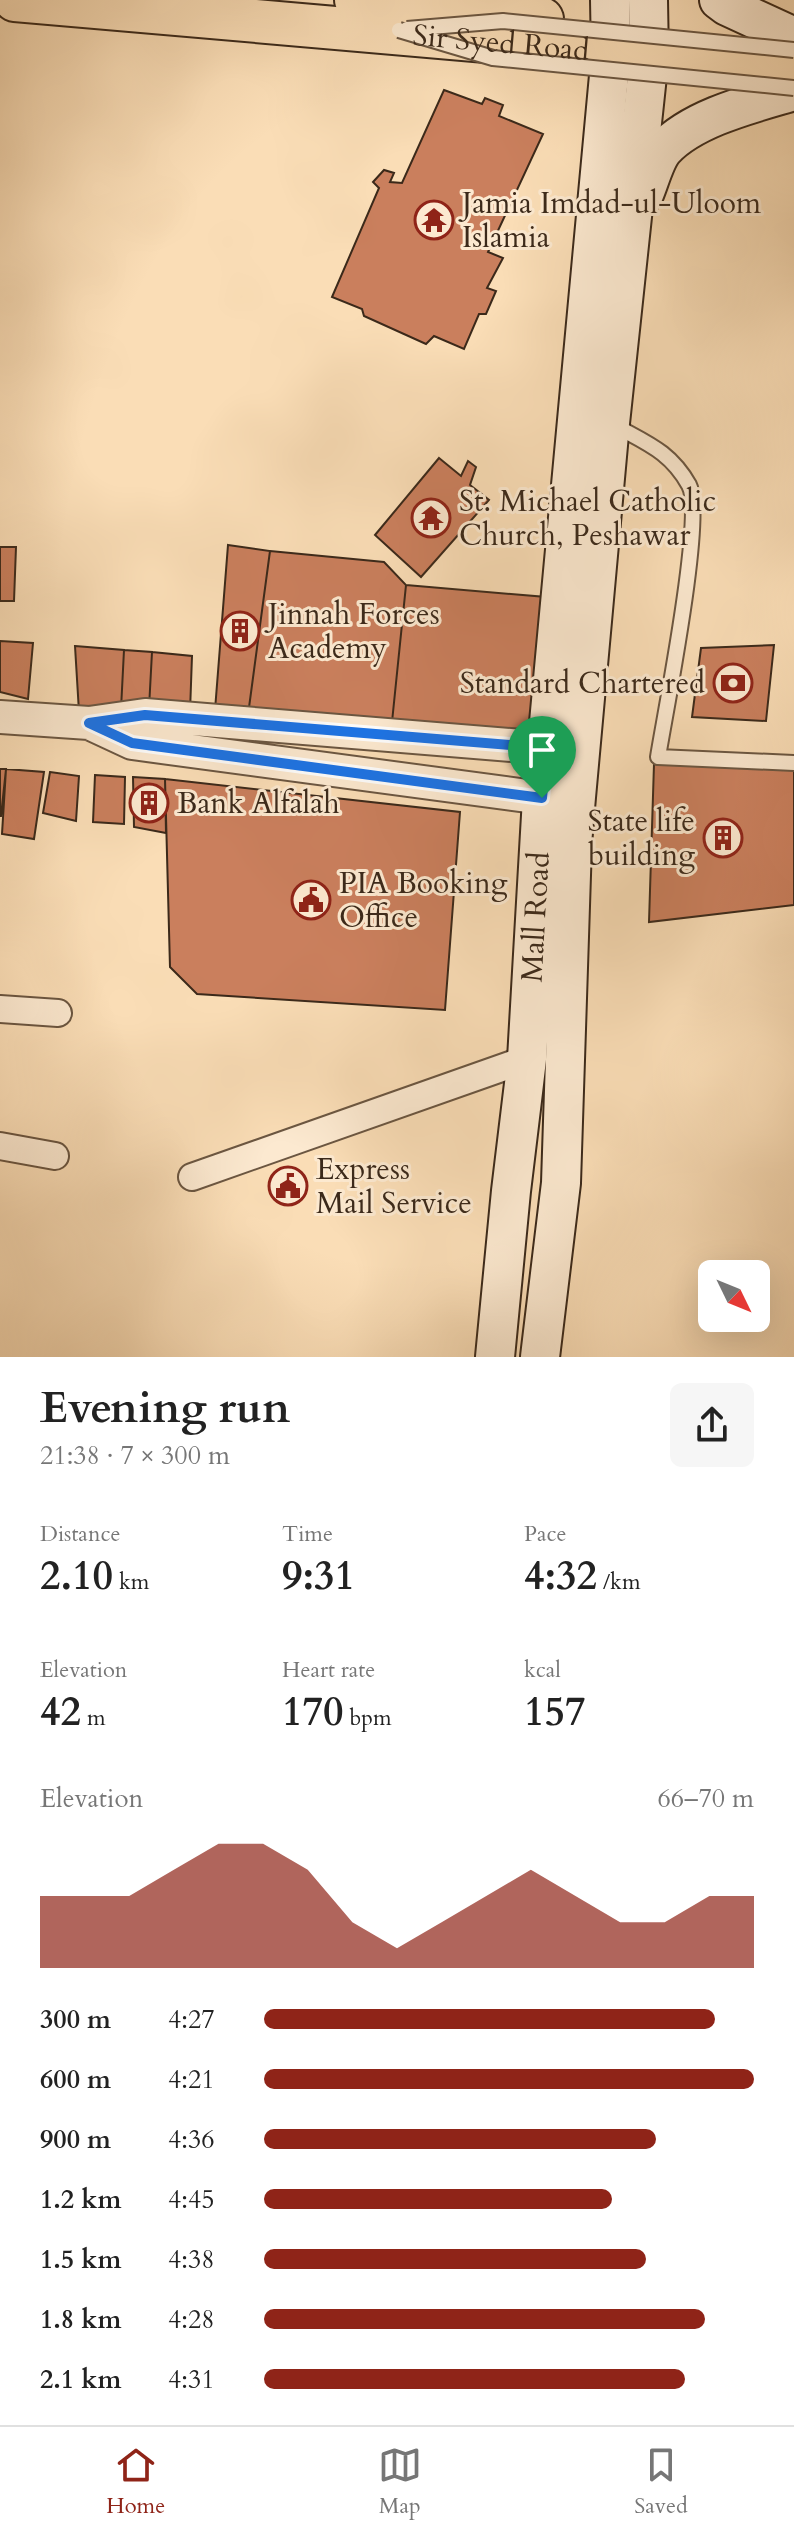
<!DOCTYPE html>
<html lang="en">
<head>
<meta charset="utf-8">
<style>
  :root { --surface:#fff; --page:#f6f6f6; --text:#222; --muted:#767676; --line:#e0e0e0; --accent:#8f2418 }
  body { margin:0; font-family:Cardo,serif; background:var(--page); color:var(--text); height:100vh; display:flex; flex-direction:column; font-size:30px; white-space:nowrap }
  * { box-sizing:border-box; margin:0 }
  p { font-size:26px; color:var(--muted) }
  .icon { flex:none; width:44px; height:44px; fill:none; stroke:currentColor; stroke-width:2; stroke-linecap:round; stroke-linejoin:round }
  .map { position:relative; height:1357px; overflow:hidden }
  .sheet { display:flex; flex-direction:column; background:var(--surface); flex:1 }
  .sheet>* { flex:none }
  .needle { width:52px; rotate:133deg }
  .tools { position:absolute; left:698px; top:1260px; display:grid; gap:16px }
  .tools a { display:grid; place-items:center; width:72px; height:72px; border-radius:12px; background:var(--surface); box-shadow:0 8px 32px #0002; font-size:40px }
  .pin { position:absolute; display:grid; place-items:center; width:68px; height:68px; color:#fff; margin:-82px -34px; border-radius:50% 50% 50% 0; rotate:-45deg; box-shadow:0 0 8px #0007 }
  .pin .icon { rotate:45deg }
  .round { display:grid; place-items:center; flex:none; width:84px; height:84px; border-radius:12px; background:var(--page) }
  .summary { display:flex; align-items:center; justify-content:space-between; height:136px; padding:0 40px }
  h1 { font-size:44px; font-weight:700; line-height:60px }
  .figures { display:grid; grid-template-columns:repeat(3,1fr); gap:12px; height:136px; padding:8px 40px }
  .figures div { display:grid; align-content:center }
  .figures b { font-size:40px; font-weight:700 }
  .figures small { font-size:22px; font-weight:400 }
  .figures p { font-size:22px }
  .chart { height:224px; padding:16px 40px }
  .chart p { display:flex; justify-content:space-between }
  .chart svg { width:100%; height:144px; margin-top:8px; fill:var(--accent); opacity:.7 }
  ul { padding:0 40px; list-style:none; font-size:26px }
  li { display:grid; grid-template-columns:128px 96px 1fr; align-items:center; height:60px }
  li i { height:20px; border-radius:10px; background:var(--accent) }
  .tabs { display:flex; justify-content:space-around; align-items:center; height:112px; border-top:2px solid var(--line); background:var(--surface); font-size:22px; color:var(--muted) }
  .tabs a { display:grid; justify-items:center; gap:4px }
  .tabs .current { color:var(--accent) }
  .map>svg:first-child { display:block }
</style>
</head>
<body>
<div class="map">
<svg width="794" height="1357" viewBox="0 0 794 1357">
  <rect width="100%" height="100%" fill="#faddb6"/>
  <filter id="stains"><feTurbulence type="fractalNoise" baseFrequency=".0025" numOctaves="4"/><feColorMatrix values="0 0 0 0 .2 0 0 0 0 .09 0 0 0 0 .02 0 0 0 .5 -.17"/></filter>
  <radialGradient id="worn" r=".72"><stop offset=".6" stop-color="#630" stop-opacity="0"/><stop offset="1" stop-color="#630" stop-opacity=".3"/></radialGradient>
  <path fill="#ca7f5d" stroke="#3b291a" stroke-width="2" d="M 444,90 L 482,104 L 485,98 L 503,105 L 499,116 L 543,134 L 488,252 L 503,258 L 487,288 L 496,291 L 486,314 L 479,314 L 464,349 L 434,336 L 426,344 L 364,316 L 362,309 L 332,297 L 379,188 L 373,182 L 384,170 L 394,173 L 390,182 L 402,183 Z
    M 439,458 L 461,476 L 468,461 L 476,467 L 470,485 L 489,500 L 421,577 L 375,535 Z
    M 228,545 L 270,551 L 248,715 L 215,710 Z
    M 0,547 L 16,547 L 14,601 L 0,601 Z
    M 270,551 L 384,562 L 406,585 L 392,722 L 248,715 Z
    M 406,585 L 546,597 L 535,735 L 392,722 Z
    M 0,641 L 33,643 L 28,699 L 0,692 Z
    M 774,645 L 766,721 L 692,717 L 701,648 Z
    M 75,646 L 124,650 L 121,709 L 79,712 Z
    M 124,650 L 152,652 L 149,708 L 121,709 Z
    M 152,652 L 192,656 L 190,712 L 149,708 Z
    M 654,764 L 794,770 L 794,905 L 649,922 Z
    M 0,769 L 6,769 L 1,816 L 0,816 Z
    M 6,769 L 44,772 L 34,839 L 2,834 Z
    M 50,772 L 79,776 L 76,821 L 43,813 Z
    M 95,775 L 125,777 L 124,824 L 93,822 Z
    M 133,777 L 165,779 L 166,833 L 134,827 Z
    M 165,779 L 460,812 L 445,1010 L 197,994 L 170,967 Z"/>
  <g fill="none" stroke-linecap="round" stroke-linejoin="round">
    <defs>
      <path id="service" d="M 614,425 C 646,443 670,451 689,485 C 705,514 665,713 658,757 L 794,763"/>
      <path id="minor" d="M 0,1009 L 58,1013
        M 0,1146 L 55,1156
        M 192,1177 L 527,1059"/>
      <path id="tertiary" d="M 0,717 L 89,723 L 145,715 L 547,748
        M 89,723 L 132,743 L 542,798 L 557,816"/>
      <g id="secondary">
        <path d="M 719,0 L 727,6 L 794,37"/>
        <path d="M 644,194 C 650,180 655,159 664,149 C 694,117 754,103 794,91"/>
        <path id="s1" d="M 495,1357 L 511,1191 L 527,1059 L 542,798 L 611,54 L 610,0"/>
        <path d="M 540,1357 L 561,1183 L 572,844 L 576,797 L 610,423 L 649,57 L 648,0"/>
      </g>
      <g id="primary">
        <path id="s2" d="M 15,0 L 794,68"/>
        <path d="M 356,0 L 542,19"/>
      </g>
    </defs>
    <use href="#service" stroke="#6b5641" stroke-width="18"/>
    <use href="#minor" stroke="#6b5641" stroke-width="30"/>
    <use href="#tertiary" stroke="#6b5641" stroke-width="36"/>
    <use href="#secondary" stroke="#3b291a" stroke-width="42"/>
    <use href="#primary" stroke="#3b291a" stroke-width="46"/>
    <use href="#service" stroke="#fce9d0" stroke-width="14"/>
    <use href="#minor" stroke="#fce9d0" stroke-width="26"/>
    <use href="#tertiary" stroke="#fce9d0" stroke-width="32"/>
    <use href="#secondary" stroke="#fce9d0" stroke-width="38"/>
    <use href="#primary" stroke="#faddb6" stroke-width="42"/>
    <defs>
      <path id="service-bridge" d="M 407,29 L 503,21 L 794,50
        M 399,30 L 493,58 L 794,88"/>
    </defs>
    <use href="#service-bridge" stroke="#6b5641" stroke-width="18" stroke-linecap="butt"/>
    <use href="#service-bridge" stroke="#fce9d0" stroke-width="14"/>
  </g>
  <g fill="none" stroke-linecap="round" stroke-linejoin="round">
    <defs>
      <path id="route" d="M 145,715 L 547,748 L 542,798 L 132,743 L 89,723 Z"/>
    </defs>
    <use href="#route" stroke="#fff" stroke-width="16"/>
    <use href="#route" stroke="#1a73e8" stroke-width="10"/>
  </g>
  <defs>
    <symbol id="temple-ring" viewBox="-11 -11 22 22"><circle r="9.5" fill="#fce9d0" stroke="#8f2418" stroke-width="1.5"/><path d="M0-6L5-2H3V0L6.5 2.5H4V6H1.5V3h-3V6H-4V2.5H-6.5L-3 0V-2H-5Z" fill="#8f2418"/></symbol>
    <symbol id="building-ring" viewBox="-11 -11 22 22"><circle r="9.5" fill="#fce9d0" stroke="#8f2418" stroke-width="1.5"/><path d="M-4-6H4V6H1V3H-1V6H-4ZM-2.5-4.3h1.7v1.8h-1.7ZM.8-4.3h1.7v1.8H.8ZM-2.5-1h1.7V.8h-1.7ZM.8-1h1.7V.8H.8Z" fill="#8f2418"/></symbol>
    <symbol id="bank-ring" viewBox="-11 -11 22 22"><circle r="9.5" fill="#fce9d0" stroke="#8f2418" stroke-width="1.5"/><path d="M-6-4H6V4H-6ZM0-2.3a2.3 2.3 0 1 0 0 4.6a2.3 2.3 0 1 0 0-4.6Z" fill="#8f2418"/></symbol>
    <symbol id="civic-ring" viewBox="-11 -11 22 22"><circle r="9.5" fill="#fce9d0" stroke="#8f2418" stroke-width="1.5"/><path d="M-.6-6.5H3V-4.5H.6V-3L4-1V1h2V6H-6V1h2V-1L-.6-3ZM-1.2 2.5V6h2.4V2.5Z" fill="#8f2418"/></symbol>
  </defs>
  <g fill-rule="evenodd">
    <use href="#temple-ring" x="412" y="198" width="44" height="44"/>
    <use href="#temple-ring" x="409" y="496" width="44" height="44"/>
    <use href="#building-ring" x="218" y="609" width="44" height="44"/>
    <use href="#bank-ring" x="711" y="661" width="44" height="44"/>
    <use href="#building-ring" x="127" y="781" width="44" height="44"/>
    <use href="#building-ring" x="701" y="816" width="44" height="44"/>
    <use href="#civic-ring" x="289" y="878" width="44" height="44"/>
    <use href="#civic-ring" x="266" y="1164" width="44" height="44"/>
  </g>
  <g text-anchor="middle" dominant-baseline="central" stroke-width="6" stroke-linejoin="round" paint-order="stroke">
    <g font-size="30" fill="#3b291a" stroke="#fce9d0">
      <text stroke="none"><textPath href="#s2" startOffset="488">Sir Syed Road</textPath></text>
      <text stroke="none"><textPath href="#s1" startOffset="442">Mall Road</textPath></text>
    </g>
    <g font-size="30" fill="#3b291a" stroke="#fce9d0" text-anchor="start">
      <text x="462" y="203">Jamia Imdad-ul-Uloom<tspan x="462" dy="34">Islamia</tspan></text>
      <text x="459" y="501">St. Michael Catholic<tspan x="459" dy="34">Church, Peshawar</tspan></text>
      <text x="268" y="614">Jinnah Forces<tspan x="268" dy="34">Academy</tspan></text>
      <text x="705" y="683" text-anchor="end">Standard Chartered</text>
      <text x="177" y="803">Bank Alfalah</text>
      <text x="695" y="821" text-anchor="end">State life<tspan x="695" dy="34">building</tspan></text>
      <text x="339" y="883">PIA Booking<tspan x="339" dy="34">Office</tspan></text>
      <text x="316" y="1169">Express<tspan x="316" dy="34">Mail Service</tspan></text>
    </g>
  </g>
  <rect width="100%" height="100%" filter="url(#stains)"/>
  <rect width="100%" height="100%" fill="url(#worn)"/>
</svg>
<div class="tools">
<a><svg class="needle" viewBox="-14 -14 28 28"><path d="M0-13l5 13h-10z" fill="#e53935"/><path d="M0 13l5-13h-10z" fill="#767676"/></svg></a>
</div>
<div class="pin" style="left:542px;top:798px;background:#1e9e55"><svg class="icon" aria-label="arrive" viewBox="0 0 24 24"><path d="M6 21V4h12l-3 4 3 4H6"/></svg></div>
</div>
<section class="sheet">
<div class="summary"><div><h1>Evening run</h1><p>21:38 · 7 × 300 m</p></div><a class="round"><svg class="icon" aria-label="share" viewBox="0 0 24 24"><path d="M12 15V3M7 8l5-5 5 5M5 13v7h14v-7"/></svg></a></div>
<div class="figures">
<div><p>Distance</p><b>2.10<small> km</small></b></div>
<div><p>Time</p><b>9:31</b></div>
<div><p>Pace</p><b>4:32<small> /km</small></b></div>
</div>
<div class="figures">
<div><p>Elevation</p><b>42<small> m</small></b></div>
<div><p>Heart rate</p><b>170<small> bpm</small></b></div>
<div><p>kcal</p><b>157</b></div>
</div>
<div class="chart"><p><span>Elevation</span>66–70 m</p>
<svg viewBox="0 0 160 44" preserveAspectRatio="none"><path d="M0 44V22L10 22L20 22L30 14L40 6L50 6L60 14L70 30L80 38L90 30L100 22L110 14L120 22L130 30L140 30L150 22L160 22V44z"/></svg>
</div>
<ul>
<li><b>300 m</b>4:27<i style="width:92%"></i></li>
<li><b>600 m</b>4:21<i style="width:100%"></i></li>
<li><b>900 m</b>4:36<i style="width:80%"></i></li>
<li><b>1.2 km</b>4:45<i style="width:71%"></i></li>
<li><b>1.5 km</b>4:38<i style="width:78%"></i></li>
<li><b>1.8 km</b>4:28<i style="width:90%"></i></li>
<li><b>2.1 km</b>4:31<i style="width:86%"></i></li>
</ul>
</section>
<nav class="tabs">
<a class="current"><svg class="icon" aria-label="home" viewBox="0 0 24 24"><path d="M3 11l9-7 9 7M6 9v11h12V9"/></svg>Home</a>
<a><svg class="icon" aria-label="map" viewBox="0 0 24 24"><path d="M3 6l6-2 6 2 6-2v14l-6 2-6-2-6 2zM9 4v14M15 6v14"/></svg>Map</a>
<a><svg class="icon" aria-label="saved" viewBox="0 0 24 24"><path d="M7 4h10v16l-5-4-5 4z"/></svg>Saved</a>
</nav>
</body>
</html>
